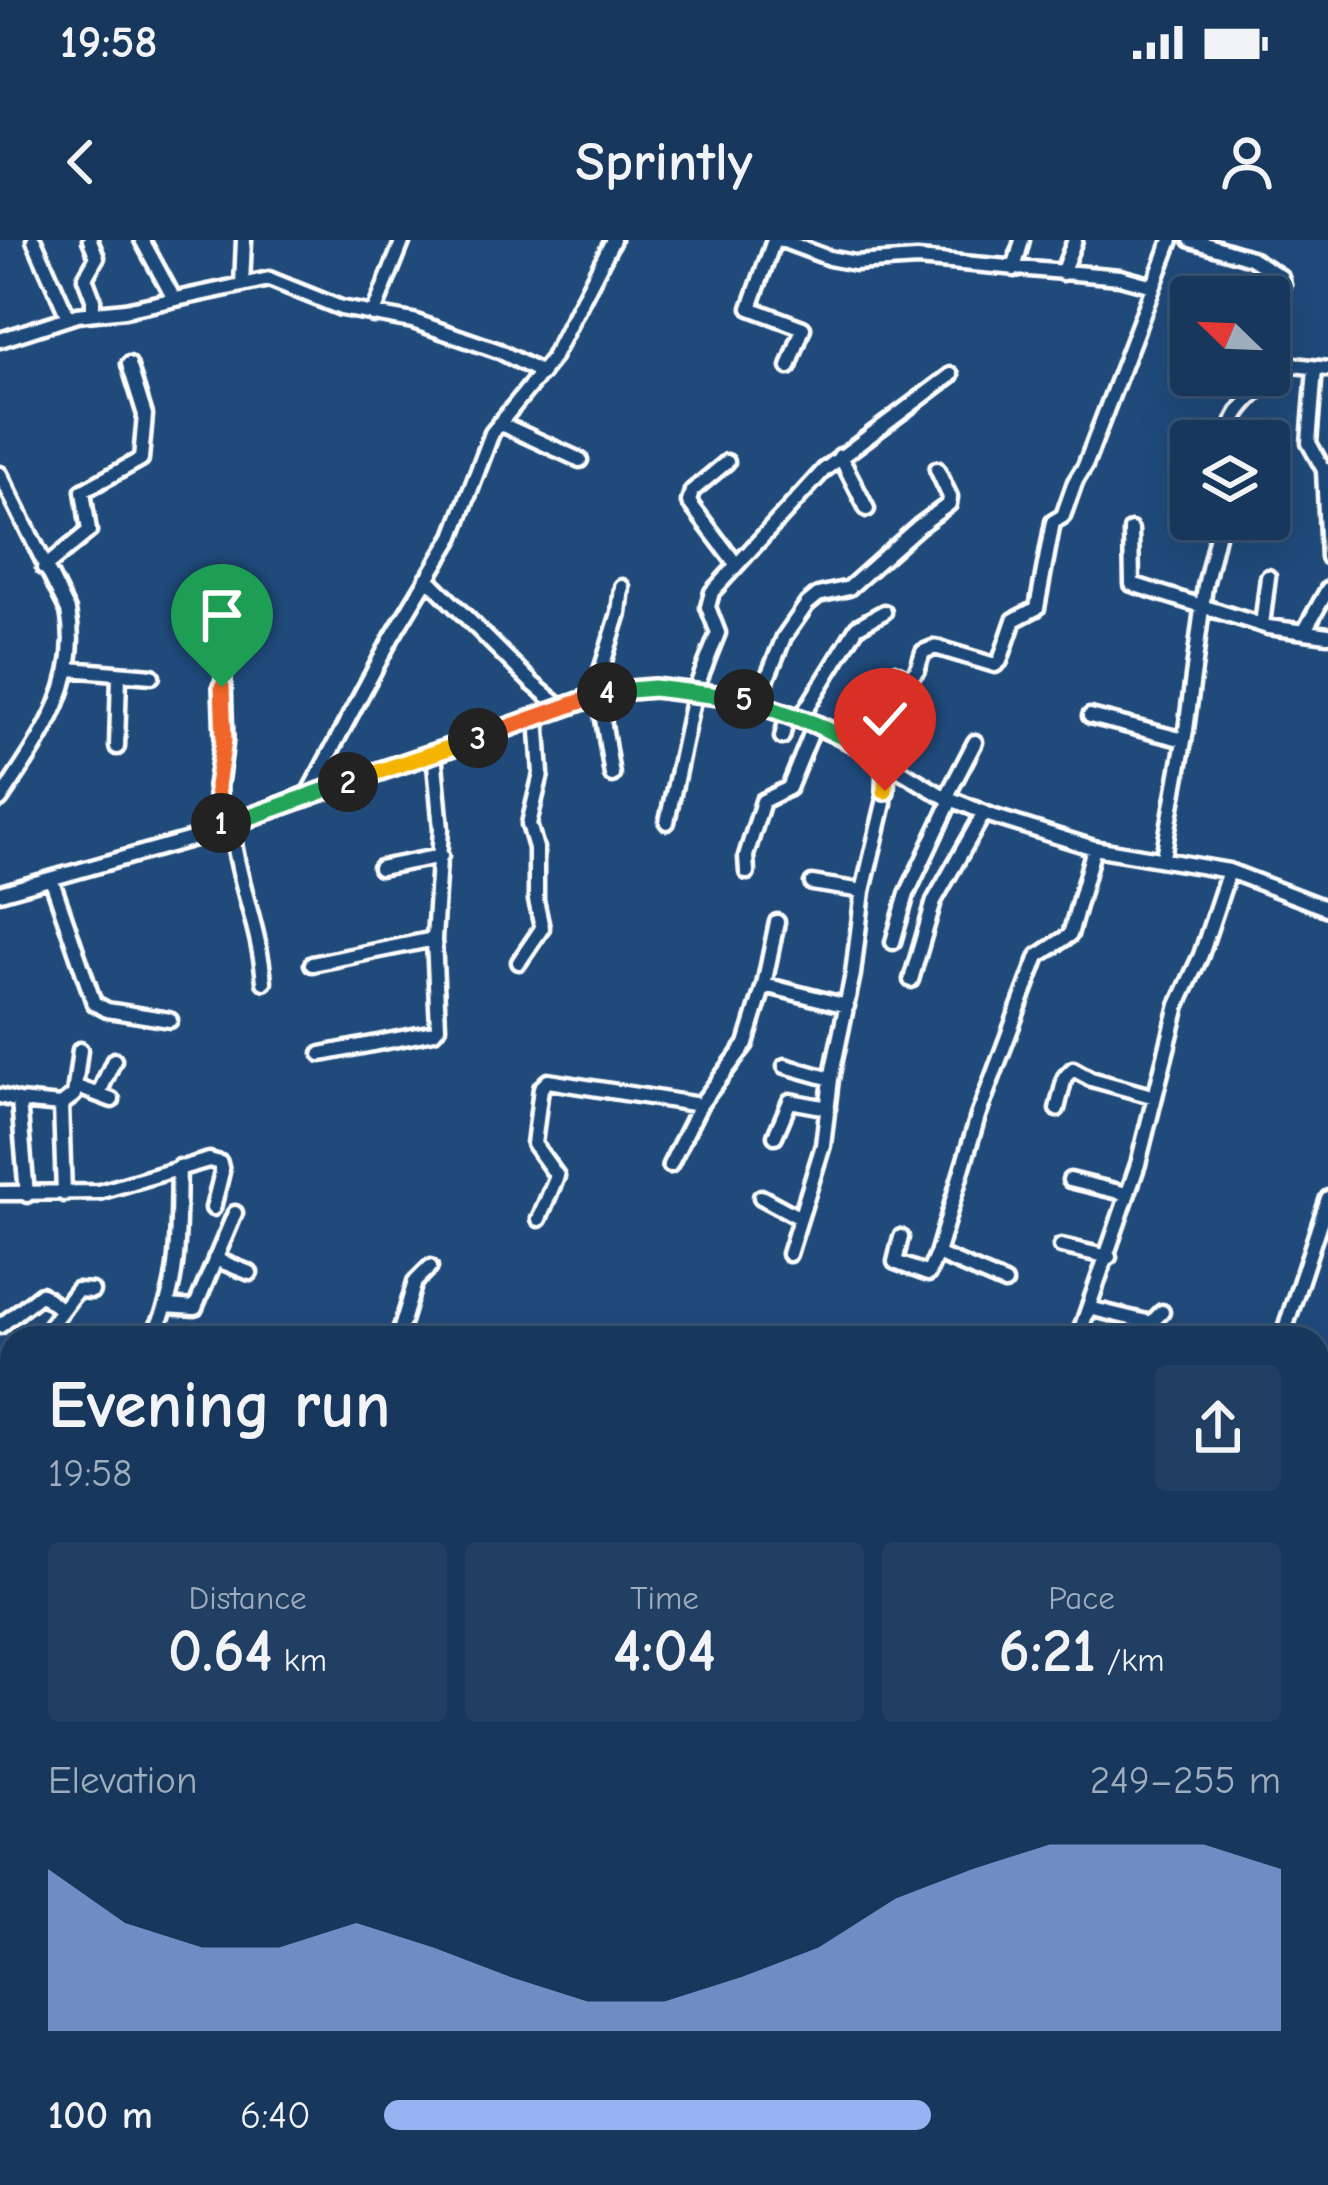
<!DOCTYPE html>
<html lang="en">
<head>
<meta charset="utf-8">
<style>
  :root { --surface:#17385c; --page:#203f62; --text:#f1f3f6; --muted:#9eacbb; --line:#365272; --accent:#95b2f1 }
  body { margin:0; font-family:"Comic Neue",sans-serif; background:var(--page); color:var(--text); height:100vh; display:flex; flex-direction:column; font-size:45px; white-space:nowrap }
  * { box-sizing:border-box; margin:0 }
  p { font-size:39px; color:var(--muted) }
  .icon { flex:none; width:66px; height:66px; fill:none; stroke:currentColor; stroke-width:2; stroke-linecap:round; stroke-linejoin:round }
  .map { position:relative; flex:1; overflow:hidden }
  .panel { position:absolute; left:0px; top:1086px; width:1329px; height:861px; display:flex; flex-direction:column; background:var(--surface); border-radius:36px 36px 0 0; box-shadow:0 12px 48px #0002,0 0 0 3px var(--line) }
  .panel>* { flex:none }
  .needle { width:78px; rotate:293deg }
  .fabs { position:absolute; left:1170px; top:36px; display:grid; gap:24px }
  .fabs a { display:grid; place-items:center; width:120px; height:120px; border-radius:12px; background:var(--surface); box-shadow:0 12px 48px #0002,0 0 0 3px var(--line); font-size:60px }
  .pin { position:absolute; display:grid; place-items:center; width:102px; height:102px; color:#fff; margin:-123px -51px; border-radius:50% 50% 50% 0; rotate:-45deg; box-shadow:0 0 12px #0007 }
  .pin .icon { rotate:45deg }
  .km { position:absolute; width:60px; height:60px; margin:-30px; border-radius:50%; background:#222; color:#fff; font-size:33px; line-height:60px; text-align:center }
  .round { display:grid; place-items:center; flex:none; width:126px; height:126px; border-radius:12px; background:var(--page) }
  .headline { display:flex; align-items:center; justify-content:space-between; height:204px; padding:0 48px }
  h1 { font-size:66px; font-weight:600; line-height:90px }
  .metrics { display:grid; grid-template-columns:repeat(3,1fr); gap:18px; height:204px; padding:12px 48px }
  .metrics div { display:grid; align-content:center; border-radius:12px; background:var(--page); text-align:center }
  .metrics b { font-size:60px; font-weight:600 }
  .metrics small { font-size:33px; font-weight:400 }
  .metrics p { font-size:33px }
  .chart { height:336px; padding:24px 48px }
  .chart p { display:flex; justify-content:space-between }
  .chart svg { width:100%; height:216px; margin-top:12px; fill:var(--accent); opacity:.7 }
  ul { padding:0 48px; list-style:none; font-size:39px }
  li { display:grid; grid-template-columns:192px 144px 1fr; align-items:center; height:90px }
  li i { height:30px; border-radius:15px; background:var(--accent) }
  .status { display:flex; justify-content:space-between; align-items:center; height:84px; padding:0 60px; background:var(--surface); direction:ltr }
  .status svg { height:33px; fill:currentColor }
  header { display:flex; justify-content:space-between; align-items:center; height:156px; padding:0 48px; background:var(--surface); font-size:54px; font-weight:600 }
  .map>svg:first-child { display:block }
</style>
</head>
<body>
<div class="status"><b>19:58</b><svg viewBox="0 0 49 12"><path d="M0 12V9h3v3zM5 12V6h3v6zM10 12V3h3v9zM15 12V0h3v12zM26 1h20v11H26zM47 4h2v5h-2z"/></svg></div>
<header><svg class="icon" aria-label="back" viewBox="0 0 24 24"><path d="M15 5l-7 7 7 7"/></svg>Sprintly<svg class="icon" aria-label="person" viewBox="0 0 24 24"><circle cx="12" cy="8" r="4"/><path d="M4 21q1-7 8-7t8 7"/></svg></header>
<div class="map">
<svg width="1328" height="1945" viewBox="0 0 1328 1945">
  <rect width="100%" height="100%" fill="#1f4a7a"/>
  <filter id="ink" filterUnits="userSpaceOnUse"><feTurbulence type="fractalNoise" baseFrequency=".00833" numOctaves="2"/><feDisplacementMap in="SourceGraphic" scale="24" xChannelSelector="R" yChannelSelector="G"/><feConvolveMatrix kernelMatrix="1 2 1 2 8 2 1 2 1" color-interpolation-filters="sRGB"/></filter>
  <g filter="url(#ink)">
    <g fill="none" stroke-linecap="round" stroke-linejoin="round">
      <defs>
        <path id="minor" d="M 34,0 L 68,77
          M 90,0 L 97,17 L 85,38 L 93,59 L 93,73
          M 142,0 L 173,57
          M 774,0 L 750,68 L 803,88 L 789,127
          M 781,0 L 829,18 L 855,23 L 917,19 L 1120,37 L 1153,46
          M 1191,0 L 1251,18 L 1281,37 L 1283,45 L 1269,80
          M 1014,29 L 1022,0
          M 1062,33 L 1075,0
          M 242,45 L 244,0
          M 373,75 L 403,0
          M 0,100 L 77,75 L 125,70 L 269,39 L 341,68 L 413,81 L 499,111 L 542,133
          M 1315,129 L 1309,203 L 1324,230 L 1328,317
          M 499,183 L 580,220
          M 1230,201 C 1232,161 1262,158 1277,123 L 1328,129
          M 840,216 L 867,269
          M 727,222 L 692,251 L 689,262 L 736,324
          M 0,234 L 68,371 C 83,443 38,503 0,560
          M 1131,290 L 1132,344 L 1268,387 L 1328,395
          M 44,328 L 89,291 L 83,251 L 141,219 L 145,175 L 129,124
          M 427,338 L 532,443 L 562,468
          M 1262,385 L 1268,337
          M 1305,390 L 1328,349
          M 224,418 C 223,444 223,469 224,496 C 226,537 205,561 233,597 C 240,647 260,691 264,742
          M 69,429 L 152,436
          M 599,454 L 612,535
          M 593,456 L 619,373 L 622,347
          M 757,463 L 784,397 L 807,364 L 818,355 L 849,348 L 919,286 L 949,264 L 950,257 L 937,229
          M 1090,476 L 1184,500
          M 800,479 L 857,387 L 884,372
          M 782,497 L 788,474
          M 850,500 L 888,434 L 894,432 L 909,439 L 917,430 L 923,412 L 935,407 L 995,425 L 1000,421 L 1014,380 L 1037,368 L 1053,282 L 1063,276 L 1075,242 L 1085,226 L 1171,0
          M 117,507 L 119,435
          M 309,552 L 392,397 L 453,296 L 492,193 L 552,119 L 613,0
          M 946,558 L 975,502
          M 667,582 L 695,451 L 718,393 L 708,367 L 712,352 L 824,230 L 951,135
          M 1163,617 L 1186,490 L 1205,346 L 1221,279
          M 380,628 L 441,616
          M 747,632 L 746,616 L 763,561 L 789,548 L 815,484
          M 52,641 L 94,763 L 107,770 L 170,780
          M 812,643 L 863,651
          M 0,653 L 216,592 L 309,553 L 450,508 L 599,454 L 654,448 L 711,453 L 757,463 L 850,500 L 939,554 L 992,576 L 1094,608 L 1229,631 L 1328,669
          M 893,702 L 907,654 L 951,560
          M 519,722 L 542,688 L 536,660 L 536,608 L 529,584 L 541,534 L 537,476
          M 312,724 L 434,699
          M 911,740 L 934,661 L 984,573
          M 764,745 L 777,682
          M 321,814 L 434,792 L 438,787 L 434,699 L 441,589 L 434,513
          M 785,826 L 831,839
          M 75,846 L 112,860
          M 99,853 L 114,820
          M 0,856 L 19,861 L 27,955
          M 19,861 L 61,865 L 64,954
          M 61,865 L 74,855 L 80,810
          M 1057,869 L 1065,837 L 1073,829 L 1091,839 L 1155,857
          M 775,896 L 790,861 L 828,868
          M 670,925 L 700,865
          M 1070,940 L 1127,954
          M 0,953 L 99,952 L 209,920 L 220,923 L 222,932 L 213,968
          M 761,957 L 800,978
          M 539,979 L 557,936 L 534,904 L 541,848 L 548,841 L 700,865 L 746,804 L 764,745 L 847,766
          M 901,997 L 895,1022 L 928,1034 L 937,1014
          M 1061,1006 L 1109,1017
          M 789,1014 L 823,905 L 831,839 L 853,734 L 863,651 L 884,563 L 886,521
          M 215,1019 L 250,1033
          M 1005,1043 L 937,1014 L 978,876 L 1038,716 L 1070,695 L 1094,608
          M 167,1066 L 195,1068 L 235,973
          M 1089,1068 L 1151,1083 L 1162,1072
          M 0,1086 L 41,1054 L 62,1070
          M 41,1098 L 77,1050 L 92,1051
          M 150,1098 C 183,1052 177,981 179,927
          M 398,1098 L 415,1042 L 430,1027
          M 1078,1098 L 1138,924 L 1178,765 L 1201,715 L 1229,631
          M 1282,1098 L 1328,958
          M 0,1139 L 12,1131
          M 0,1369 L 12,1377
          M 0,1532 L 12,1542
          M 1317,1551 L 1328,1545
          M 1317,1577 L 1328,1567
          M 0,1580 L 12,1560
          M 1317,1767 L 1328,1765
          M 0,1793 L 12,1799
          M 1317,1846 L 1328,1845
          M 203,1935 L 231,1945
          M 569,1935 L 579,1945
          M 679,1935 L 684,1940 L 695,1935
          M 709,1935 L 716,1945
          M 1075,1935 L 1092,1942
          M 1313,1935 L 1313,1945
          M 270,1945 L 285,1935
          M 405,1945 L 408,1935
          M 615,1945 L 633,1935
          M 789,1945 L 819,1935
          M 1012,1945 L 1013,1935"/>
      </defs>
      <use href="#minor" stroke="#fff" stroke-width="21"/>
      <use href="#minor" stroke="#1f4a7a" stroke-width="12"/>
    </g>
  </g>
  <g fill="none" stroke-linecap="round" stroke-linejoin="round" filter="url(#ink)">
    <defs>
      <path id="split-1" d="M 221,583 L 217,546 L 224,500 L 222,447"/>
      <path id="split-2" d="M 221,583 L 222,587 L 348,542"/>
      <path id="split-3" d="M 348,542 L 478,498"/>
      <path id="split-4" d="M 478,498 L 607,452"/>
      <path id="split-5" d="M 607,452 L 654,448 L 744,459"/>
      <path id="split-6" d="M 744,459 L 815,484 L 871,511"/>
      <path id="split-7" d="M 871,511 L 886,521 L 885,551"/>
    </defs>
    <use href="#split-1" stroke="#fff" stroke-width="24"/>
    <use href="#split-2" stroke="#fff" stroke-width="24"/>
    <use href="#split-3" stroke="#fff" stroke-width="24"/>
    <use href="#split-4" stroke="#fff" stroke-width="24"/>
    <use href="#split-5" stroke="#fff" stroke-width="24"/>
    <use href="#split-6" stroke="#fff" stroke-width="24"/>
    <use href="#split-7" stroke="#fff" stroke-width="24"/>
    <use href="#split-1" stroke="#f0652b" stroke-width="15"/>
    <use href="#split-2" stroke="#22a559" stroke-width="15"/>
    <use href="#split-3" stroke="#f5b400" stroke-width="15"/>
    <use href="#split-4" stroke="#f0652b" stroke-width="15"/>
    <use href="#split-5" stroke="#22a559" stroke-width="15"/>
    <use href="#split-6" stroke="#22a559" stroke-width="15"/>
    <use href="#split-7" stroke="#f5b400" stroke-width="15"/>
  </g>
</svg>
<div class="fabs">
<a><svg class="needle" viewBox="-14 -14 28 28"><path d="M0-13l5 13h-10z" fill="#e53935"/><path d="M0 13l5-13h-10z" fill="#9eacbb"/></svg></a>
<a><svg class="icon" aria-label="layers" viewBox="0 0 24 24"><path d="M12 4l9 5-9 5-9-5zM3 14l9 5 9-5"/></svg></a>
</div>
<div class="pin" style="left:222px;top:447px;background:#1e9e55"><svg class="icon" aria-label="arrive" viewBox="0 0 24 24"><path d="M6 21V4h12l-3 4 3 4H6"/></svg></div>
<div class="pin" style="left:885px;top:551px;background:#d93025"><svg class="icon" aria-label="check" viewBox="0 0 24 24"><path d="M5 12l5 5 9-10"/></svg></div>
<b class="km" style="left:221px;top:583px">1</b>
<b class="km" style="left:348px;top:542px">2</b>
<b class="km" style="left:478px;top:498px">3</b>
<b class="km" style="left:607px;top:452px">4</b>
<b class="km" style="left:744px;top:459px">5</b>
<section class="panel">
<div class="headline"><div><h1>Evening run</h1><p>19:58</p></div><a class="round"><svg class="icon" aria-label="share" viewBox="0 0 24 24"><path d="M12 15V3M7 8l5-5 5 5M5 13v7h14v-7"/></svg></a></div>
<div class="metrics">
<div><p>Distance</p><b>0.64<small> km</small></b></div>
<div><p>Time</p><b>4:04</b></div>
<div><p>Pace</p><b>6:21<small> /km</small></b></div>
</div>
<div class="chart"><p><span>Elevation</span>249–255 m</p>
<svg viewBox="0 0 160 44" preserveAspectRatio="none"><path d="M0 44V11L10 22L20 27L30 27L40 22L50 27L60 33L70 38L80 38L90 33L100 27L110 17L120 11L130 6L140 6L150 6L160 11V44z"/></svg>
</div>
<ul>
<li><b>100 m</b>6:40<i style="width:61%"></i></li>
</ul>
</section>
</div>
</body>
</html>
